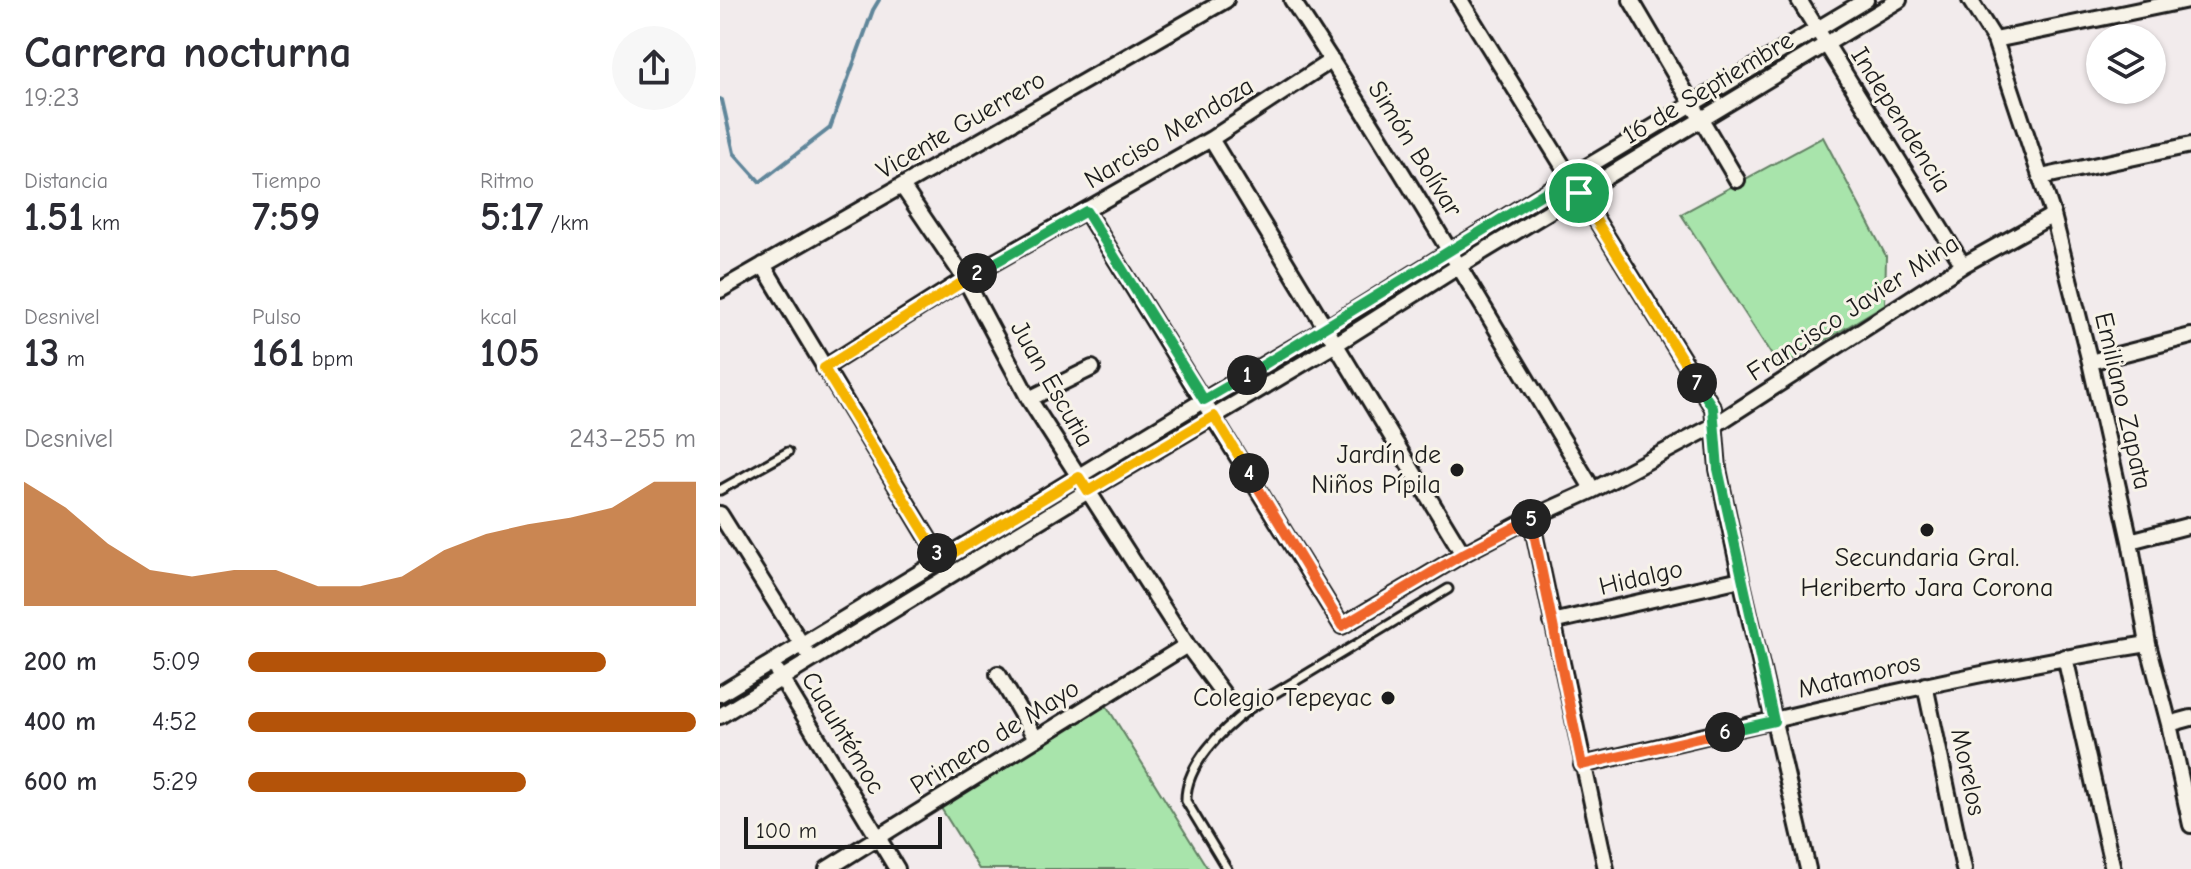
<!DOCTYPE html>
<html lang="es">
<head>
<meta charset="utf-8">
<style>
  :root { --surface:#fff; --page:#f7f7f7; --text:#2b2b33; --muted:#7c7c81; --accent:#b45309 }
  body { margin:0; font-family:"Comic Neue",sans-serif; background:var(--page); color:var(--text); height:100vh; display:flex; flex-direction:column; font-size:30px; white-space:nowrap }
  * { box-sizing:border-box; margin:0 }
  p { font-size:26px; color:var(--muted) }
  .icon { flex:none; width:44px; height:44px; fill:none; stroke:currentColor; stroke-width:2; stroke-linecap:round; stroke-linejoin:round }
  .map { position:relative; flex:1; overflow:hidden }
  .side { display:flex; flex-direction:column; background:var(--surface); width:720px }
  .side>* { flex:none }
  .buttons { position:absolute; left:1366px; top:24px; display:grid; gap:16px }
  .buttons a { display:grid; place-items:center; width:80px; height:80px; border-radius:50%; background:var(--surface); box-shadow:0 2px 6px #0004; font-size:40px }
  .scale { position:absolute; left:24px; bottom:20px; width:198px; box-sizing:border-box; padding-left:8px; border:4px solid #1c1c1c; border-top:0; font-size:22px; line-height:28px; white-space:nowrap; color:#1c1c1c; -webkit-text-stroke:6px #f7f3e8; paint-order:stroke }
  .pin { position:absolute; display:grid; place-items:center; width:68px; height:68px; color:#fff; margin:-34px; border:4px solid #fff; border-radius:50%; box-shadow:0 2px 8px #0007 }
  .km { position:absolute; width:40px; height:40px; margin:-20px; border-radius:50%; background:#222; color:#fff; font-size:22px; line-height:40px; text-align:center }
  .round { display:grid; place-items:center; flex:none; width:84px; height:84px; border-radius:42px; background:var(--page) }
  .head { display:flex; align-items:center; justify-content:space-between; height:136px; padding:0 24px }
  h1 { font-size:44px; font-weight:800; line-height:60px }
  .stats { display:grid; grid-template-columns:repeat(3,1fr); gap:12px; height:136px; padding:8px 24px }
  .stats div { display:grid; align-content:center }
  .stats b { font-size:40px; font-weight:800 }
  .stats small { font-size:22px; font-weight:400 }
  .stats p { font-size:22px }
  .chart { height:224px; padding:16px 24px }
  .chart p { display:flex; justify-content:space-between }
  .chart svg { width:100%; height:144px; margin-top:8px; fill:var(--accent); opacity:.7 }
  ul { padding:0 24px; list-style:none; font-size:26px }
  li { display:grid; grid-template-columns:128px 96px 1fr; align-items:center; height:60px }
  li i { height:20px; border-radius:10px; background:var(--accent) }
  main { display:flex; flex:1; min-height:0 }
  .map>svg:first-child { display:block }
</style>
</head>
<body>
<main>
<section class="side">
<div class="head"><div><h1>Carrera nocturna</h1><p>19:23</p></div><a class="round"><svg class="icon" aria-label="share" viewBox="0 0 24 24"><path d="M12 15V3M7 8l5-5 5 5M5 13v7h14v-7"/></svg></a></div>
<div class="stats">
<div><p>Distancia</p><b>1.51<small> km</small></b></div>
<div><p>Tiempo</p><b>7:59</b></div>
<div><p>Ritmo</p><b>5:17<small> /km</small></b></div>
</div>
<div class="stats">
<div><p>Desnivel</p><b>13<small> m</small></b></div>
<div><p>Pulso</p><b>161<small> bpm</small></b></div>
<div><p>kcal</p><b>105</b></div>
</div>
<div class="chart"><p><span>Desnivel</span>243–255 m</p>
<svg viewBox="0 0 160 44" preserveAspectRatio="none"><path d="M0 44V6L10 14L20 25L30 33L40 35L50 33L60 33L70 38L80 38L90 35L100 27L110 22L120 19L130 17L140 14L150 6L160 6V44z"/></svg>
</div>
<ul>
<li><b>200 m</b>5:09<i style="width:80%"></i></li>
<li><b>400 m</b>4:52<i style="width:100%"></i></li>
<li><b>600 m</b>5:29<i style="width:62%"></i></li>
</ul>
</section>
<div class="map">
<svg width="1471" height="869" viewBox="0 0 1471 869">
  <rect width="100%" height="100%" fill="#f2ebec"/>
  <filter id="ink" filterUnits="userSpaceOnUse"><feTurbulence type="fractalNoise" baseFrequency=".0125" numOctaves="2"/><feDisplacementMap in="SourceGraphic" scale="16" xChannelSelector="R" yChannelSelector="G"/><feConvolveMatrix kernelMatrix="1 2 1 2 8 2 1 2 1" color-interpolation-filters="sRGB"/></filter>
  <g filter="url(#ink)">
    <path fill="#a8e4ab" stroke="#628064" stroke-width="2" d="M 1103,137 L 1166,256 L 1165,304 L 1060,368 L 961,214 Z
      M 386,705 L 488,869 L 259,869 L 221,808 Z"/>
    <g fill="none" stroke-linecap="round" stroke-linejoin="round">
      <path stroke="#60869a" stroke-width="4" d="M 0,99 L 2,100 L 14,153 L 40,182 L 110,128 L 153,10 L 159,0"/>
      <defs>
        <path id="service" d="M 0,490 L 68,452
          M 507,869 L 466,801 C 465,765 503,729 529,709 L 728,589"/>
        <path id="minor" d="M 572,0 C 678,160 774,326 873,490
          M 740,0 L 993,408 L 998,469 L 1021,579 L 1088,869
          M 911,0 L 1017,180
          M 1079,0 L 1243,265
          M 1250,0 L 1275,40 L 1333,215 L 1370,362 L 1410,541 L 1428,644 L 1449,724 L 1471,825
          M 1275,40 L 1468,0
          M 491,139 L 743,554
          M 1321,177 L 1471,145
          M 182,186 L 245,279 L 309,399 L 467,645 L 504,695
          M 366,211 L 622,626 L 743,554 L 811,518 L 873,490 L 995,425 L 1243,265 L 1333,215
          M 43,265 L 226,568
          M 0,290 L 506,0
          M 1370,362 L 1471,336
          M 104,368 L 245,279 L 491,139 L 612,60
          M 309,399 L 372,368
          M 0,514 L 87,653
          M 811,518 L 886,869
          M 1410,541 L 1471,525
          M 832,622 L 1021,579
          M 1345,657 L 1393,869
          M 57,671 L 177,869
          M 278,674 L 316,739
          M 1205,685 L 1244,869
          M 0,694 L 484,400 L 606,328 L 850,177 L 1146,0
          M 0,716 L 368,491 L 616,344 L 739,266 L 1179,0
          M 1449,724 L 1471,718
          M 862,765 C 1050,721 1237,674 1428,644
          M 107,869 L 467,645"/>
      </defs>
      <use href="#service" stroke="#1c1c1c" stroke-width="13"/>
      <use href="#minor" stroke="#1c1c1c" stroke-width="20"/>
      <use href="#service" stroke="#f7f3e8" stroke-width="7"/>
      <use href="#minor" stroke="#f7f3e8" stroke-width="14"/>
    </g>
  </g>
  <g fill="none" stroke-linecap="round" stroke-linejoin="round" filter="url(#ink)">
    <defs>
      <path id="split-1" d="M 527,375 L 850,177 L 859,193"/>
      <path id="split-2" d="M 257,273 L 366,211 L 484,400 L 527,375"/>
      <path id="split-3" d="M 217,553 L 104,368 L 257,273"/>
      <path id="split-4" d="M 217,553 L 222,560 L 359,477 L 368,491 L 494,416 L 529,473"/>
      <path id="split-5" d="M 529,473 L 622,626 L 743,554 L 811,519"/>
      <path id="split-6" d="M 811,519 L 862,765 L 1005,732"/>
      <path id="split-7" d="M 977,383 L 993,408 L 998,469 L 1054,721 L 1005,732"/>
      <path id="split-8" d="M 859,193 L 977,383"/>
    </defs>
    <use href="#split-1" stroke="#fff" stroke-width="16"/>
    <use href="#split-2" stroke="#fff" stroke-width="16"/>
    <use href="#split-3" stroke="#fff" stroke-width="16"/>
    <use href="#split-4" stroke="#fff" stroke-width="16"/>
    <use href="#split-5" stroke="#fff" stroke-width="16"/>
    <use href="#split-6" stroke="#fff" stroke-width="16"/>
    <use href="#split-7" stroke="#fff" stroke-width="16"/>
    <use href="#split-8" stroke="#fff" stroke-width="16"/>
    <use href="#split-1" stroke="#22a559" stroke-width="10"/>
    <use href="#split-2" stroke="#22a559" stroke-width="10"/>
    <use href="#split-3" stroke="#f5b400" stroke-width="10"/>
    <use href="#split-4" stroke="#f5b400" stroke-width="10"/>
    <use href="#split-5" stroke="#f0652b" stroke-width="10"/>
    <use href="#split-6" stroke="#f0652b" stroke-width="10"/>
    <use href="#split-7" stroke="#22a559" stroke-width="10"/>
    <use href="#split-8" stroke="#f5b400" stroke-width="10"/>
  </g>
  <g fill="#1c1c1c" stroke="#f7f3e8" stroke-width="3">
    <circle cx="737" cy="470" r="8"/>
    <circle cx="1207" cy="530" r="8"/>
    <circle cx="668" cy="698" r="8"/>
  </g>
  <g text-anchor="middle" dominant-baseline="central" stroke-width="6" stroke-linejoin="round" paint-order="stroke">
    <g font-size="26" fill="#1c1c1c" stroke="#f7f3e8">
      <text transform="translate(988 88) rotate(-31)">16 de Septiembre</text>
      <text transform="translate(1181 120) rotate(58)">Independencia</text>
      <text transform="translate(241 125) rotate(-30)">Vicente Guerrero</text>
      <text transform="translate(449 133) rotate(-31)">Narciso Mendoza</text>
      <text transform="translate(695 149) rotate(58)">Simón Bolívar</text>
      <text transform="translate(1133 308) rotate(-33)">Francisco Javier Mina</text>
      <text transform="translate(332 384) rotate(60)">Juan Escutia</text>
      <text transform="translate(1403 401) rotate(77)">Emiliano Zapata</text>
      <text transform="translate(921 578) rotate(-13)">Hidalgo</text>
      <text transform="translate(1139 676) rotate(-13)">Matamoros</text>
      <text transform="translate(123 733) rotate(59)">Cuauhtémoc</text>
      <text transform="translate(275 737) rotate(-32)">Primero de Mayo</text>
      <text transform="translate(1248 772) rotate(78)">Morelos</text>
    </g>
    <g font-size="26" fill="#1c1c1c" stroke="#f7f3e8" text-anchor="end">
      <text x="721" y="455">Jardín de<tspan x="721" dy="30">Niños Pípila</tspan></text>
      <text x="1207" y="558" text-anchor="middle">Secundaria Gral.<tspan x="1207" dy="30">Heriberto Jara Corona</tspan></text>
      <text x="652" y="698">Colegio Tepeyac</text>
    </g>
  </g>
</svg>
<div class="buttons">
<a><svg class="icon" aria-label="layers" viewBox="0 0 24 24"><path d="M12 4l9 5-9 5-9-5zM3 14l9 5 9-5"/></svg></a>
</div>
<div class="scale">100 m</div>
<div class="pin" style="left:859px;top:193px;background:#1e9e55"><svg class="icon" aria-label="arrive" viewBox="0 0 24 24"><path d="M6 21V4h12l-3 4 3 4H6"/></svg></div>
<b class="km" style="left:527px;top:375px">1</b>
<b class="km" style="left:257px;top:273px">2</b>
<b class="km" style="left:217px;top:553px">3</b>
<b class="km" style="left:529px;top:473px">4</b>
<b class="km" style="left:811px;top:519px">5</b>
<b class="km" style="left:1005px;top:732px">6</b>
<b class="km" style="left:977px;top:383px">7</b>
</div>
</main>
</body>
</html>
